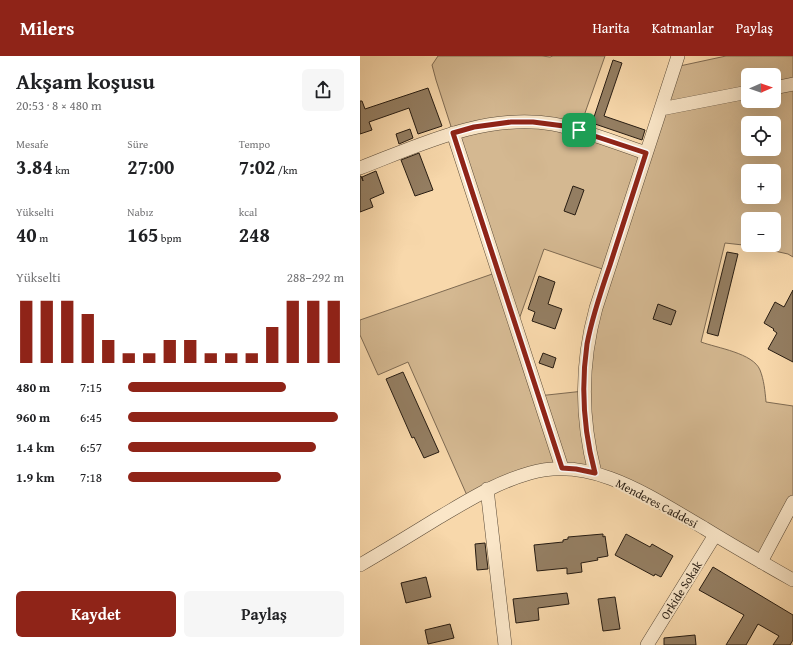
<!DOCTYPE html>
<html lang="tr">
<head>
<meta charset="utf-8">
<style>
  :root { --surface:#fff; --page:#f6f6f6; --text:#202124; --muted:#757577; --accent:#8f2418 }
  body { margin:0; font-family:"Gentium Book Plus",serif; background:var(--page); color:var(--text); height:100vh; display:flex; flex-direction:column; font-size:15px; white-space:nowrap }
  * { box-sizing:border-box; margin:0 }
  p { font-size:13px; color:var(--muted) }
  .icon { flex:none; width:22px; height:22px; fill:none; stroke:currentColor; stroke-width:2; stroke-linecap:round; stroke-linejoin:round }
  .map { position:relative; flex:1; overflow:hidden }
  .panel { display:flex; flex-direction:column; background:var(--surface); width:360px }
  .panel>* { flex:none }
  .needle { width:26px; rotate:88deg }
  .tools { position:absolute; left:381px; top:12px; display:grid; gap:8px }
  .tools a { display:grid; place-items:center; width:40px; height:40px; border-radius:6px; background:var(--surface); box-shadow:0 4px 16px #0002; font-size:20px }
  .pin { position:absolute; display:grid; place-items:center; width:34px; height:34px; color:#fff; margin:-17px; border-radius:8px; box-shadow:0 2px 6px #0006 }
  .round { display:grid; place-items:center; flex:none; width:42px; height:42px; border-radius:6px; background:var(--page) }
  .overview { display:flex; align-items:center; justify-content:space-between; height:68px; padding:0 16px }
  h1 { font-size:22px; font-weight:700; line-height:30px }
  .metrics { display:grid; grid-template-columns:repeat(3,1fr); gap:6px; height:68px; padding:4px 16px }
  .metrics div { display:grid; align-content:center }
  .metrics b { font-size:20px; font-weight:700 }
  .metrics small { font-size:11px; font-weight:400 }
  .metrics p { font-size:11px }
  .chart { height:112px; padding:8px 16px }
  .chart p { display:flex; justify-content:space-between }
  .chart svg { width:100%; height:72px; margin-top:4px; stroke:var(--accent); stroke-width:6 }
  .action { display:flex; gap:8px; margin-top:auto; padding:8px 16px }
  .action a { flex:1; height:46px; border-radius:6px; background:var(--accent); color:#fff; font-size:16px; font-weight:700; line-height:46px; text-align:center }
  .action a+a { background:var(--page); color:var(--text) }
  ul { padding:0 16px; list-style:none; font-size:13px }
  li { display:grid; grid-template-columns:64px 48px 1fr; align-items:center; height:30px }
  li i { height:10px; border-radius:5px; background:var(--accent) }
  header { display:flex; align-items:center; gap:24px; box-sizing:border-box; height:56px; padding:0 20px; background:var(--accent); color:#fff }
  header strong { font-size:19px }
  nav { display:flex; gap:22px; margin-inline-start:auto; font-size:14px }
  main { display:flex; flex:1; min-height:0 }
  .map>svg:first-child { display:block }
</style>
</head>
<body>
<header>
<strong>Milers</strong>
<nav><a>Harita</a><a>Katmanlar</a><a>Paylaş</a></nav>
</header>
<main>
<section class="panel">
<div class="overview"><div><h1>Akşam koşusu</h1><p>20:53 · 8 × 480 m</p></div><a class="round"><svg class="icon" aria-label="share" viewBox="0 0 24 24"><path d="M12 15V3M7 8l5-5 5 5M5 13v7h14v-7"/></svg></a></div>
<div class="metrics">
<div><p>Mesafe</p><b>3.84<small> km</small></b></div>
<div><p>Süre</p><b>27:00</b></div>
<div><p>Tempo</p><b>7:02<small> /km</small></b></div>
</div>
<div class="metrics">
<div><p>Yükselti</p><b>40<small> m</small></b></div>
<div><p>Nabız</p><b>165<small> bpm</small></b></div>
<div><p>kcal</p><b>248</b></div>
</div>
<div class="chart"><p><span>Yükselti</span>288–292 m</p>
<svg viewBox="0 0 160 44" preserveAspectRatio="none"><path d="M5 44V6M15 44V6M25 44V6M35 44V14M45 44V30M55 44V38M65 44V38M75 44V30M85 44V30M95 44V38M105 44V38M115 44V38M125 44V22M135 44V6M145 44V6M155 44V6"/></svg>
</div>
<ul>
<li><b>480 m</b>7:15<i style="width:73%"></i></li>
<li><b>960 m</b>6:45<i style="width:97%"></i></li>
<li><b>1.4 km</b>6:57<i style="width:87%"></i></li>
<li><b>1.9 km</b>7:18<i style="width:71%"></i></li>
</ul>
<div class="action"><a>Kaydet</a><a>Paylaş</a></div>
</section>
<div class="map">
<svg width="433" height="589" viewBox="0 0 433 589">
  <rect width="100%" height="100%" fill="#f8d8ab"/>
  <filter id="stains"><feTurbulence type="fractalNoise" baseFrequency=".005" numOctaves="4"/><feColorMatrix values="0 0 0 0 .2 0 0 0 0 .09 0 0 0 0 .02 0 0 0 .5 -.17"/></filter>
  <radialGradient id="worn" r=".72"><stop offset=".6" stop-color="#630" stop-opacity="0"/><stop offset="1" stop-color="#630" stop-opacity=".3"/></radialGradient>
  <path fill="#d4b891" stroke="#7e6a52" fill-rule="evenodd" d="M 78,0 L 182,0 L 190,1 L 193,0 L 245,0 L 219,74 L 286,97 L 315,11 L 366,0 L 433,0 L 433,201 L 428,198 L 392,190 L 365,187 L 341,286 C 357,292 393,297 400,314 C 404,324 405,335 406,346 L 433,350 L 433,446 L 401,506 L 289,441 L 202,412 L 109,444 L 48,306 L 18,319 L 0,279 L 0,264 L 138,216 L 76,24 L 72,9 ZM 388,19 L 414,19 L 414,45 L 388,45 ZM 388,67 L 414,67 L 414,93 L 388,93 ZM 388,115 L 414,115 L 414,141 L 388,141 ZM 388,163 L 414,163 L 414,189 L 388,189 ZM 184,193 L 248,215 L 224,335 L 178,340 L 156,272 Z"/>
  <path fill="#947e62" stroke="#271c12" d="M 253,4 L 262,7 L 244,60 L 285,74 L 282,84 L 232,67 Z
    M 68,32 L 82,70 L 58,78 L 49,52 L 9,66 L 12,74 L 0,78 L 0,45 L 2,45 L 5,53 Z
    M 50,73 L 53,82 L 39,88 L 36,78 Z
    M 59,97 L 73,134 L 55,140 L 41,104 Z
    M 16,115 L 24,137 L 10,143 L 13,151 L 0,156 L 0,120 L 1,120 L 3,125 L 2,121 Z
    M 213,130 L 224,134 L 215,159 L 204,155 Z
    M 367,196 L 378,198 L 358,280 L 347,277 Z
    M 179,220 L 195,226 L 188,248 L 202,253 L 195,273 L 172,265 L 175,256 L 168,253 Z
    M 433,234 L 433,306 L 408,293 L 417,277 L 413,274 L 414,273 L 404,267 L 415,246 L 424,251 Z
    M 298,248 L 316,255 L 311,269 L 293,263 Z
    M 183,297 L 196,302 L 193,312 L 179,307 Z
    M 43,316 L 79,396 L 64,402 L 54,381 L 52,382 L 26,323 Z
    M 243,478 L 243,481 L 245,480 L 248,500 L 237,502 L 238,504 L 221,507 L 222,516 L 207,518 L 207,512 L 177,515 L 174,489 L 203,486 L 203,484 L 208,483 L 208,481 Z
    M 266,478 L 290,491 L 292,488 L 313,500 L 301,521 L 295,518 L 294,520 L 255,499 Z
    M 125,487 L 128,513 L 117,514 L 115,488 Z
    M 353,511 L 433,559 L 433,584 L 430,589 L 413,589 L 419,580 L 398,568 L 386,589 L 366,589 L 384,559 L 339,534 Z
    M 66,521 L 71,541 L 46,547 L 41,527 Z
    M 207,537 L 209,548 L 178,552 L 179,564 L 156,567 L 153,543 Z
    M 255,541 L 260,573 L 243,575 L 238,543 Z
    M 90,568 L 94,582 L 68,588 L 65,574 Z
    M 335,579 L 336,589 L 304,589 L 304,582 Z"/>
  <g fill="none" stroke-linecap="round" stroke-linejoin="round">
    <defs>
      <path id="minor" d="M 414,32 L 433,28
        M 301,53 L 388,36
        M 93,77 L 202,412
        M 0,112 C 62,88 125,57 193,68 C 225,74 256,87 286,97
        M 235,417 C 221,363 221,306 236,252 L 318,0
        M 127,433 L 145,589
        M 401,506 L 433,446
        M 0,509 C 26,494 52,478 78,462 C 109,444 135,427 170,417 C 233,399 292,442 344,472 C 373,490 403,507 433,524
        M 287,589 L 355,479"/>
    </defs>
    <use href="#minor" stroke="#5b4b38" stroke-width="14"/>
    <use href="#minor" stroke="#fae6c8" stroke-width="13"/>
  </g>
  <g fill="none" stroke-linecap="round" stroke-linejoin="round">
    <defs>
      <path id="route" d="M 151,66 L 173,66 L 204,70 L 286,97 C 274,134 262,172 250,209 C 241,235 232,261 227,288 C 221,330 224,376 235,417 L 216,413 L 202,412 L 93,77 L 114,71 Z"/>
    </defs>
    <use href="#route" stroke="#fff" stroke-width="8"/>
    <use href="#route" stroke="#8f2418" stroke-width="5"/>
  </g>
  <g text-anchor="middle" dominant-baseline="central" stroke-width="4" stroke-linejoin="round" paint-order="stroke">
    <g font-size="12" fill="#271c12" stroke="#fae6c8">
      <text transform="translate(297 447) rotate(28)">Menderes Caddesi</text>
      <text transform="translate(321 534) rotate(-58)">Orkide Sokak</text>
    </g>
  </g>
  <rect width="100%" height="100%" filter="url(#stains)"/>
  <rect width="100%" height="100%" fill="url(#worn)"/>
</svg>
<div class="tools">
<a><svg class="needle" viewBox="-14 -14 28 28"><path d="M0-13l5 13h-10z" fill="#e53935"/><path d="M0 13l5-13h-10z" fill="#757577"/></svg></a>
<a><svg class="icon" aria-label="locate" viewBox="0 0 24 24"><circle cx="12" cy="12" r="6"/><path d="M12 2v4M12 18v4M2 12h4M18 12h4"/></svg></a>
<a>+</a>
<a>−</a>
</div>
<div class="pin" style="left:219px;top:74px;background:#1e9e55"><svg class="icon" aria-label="arrive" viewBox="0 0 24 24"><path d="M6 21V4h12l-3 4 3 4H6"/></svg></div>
</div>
</main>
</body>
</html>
